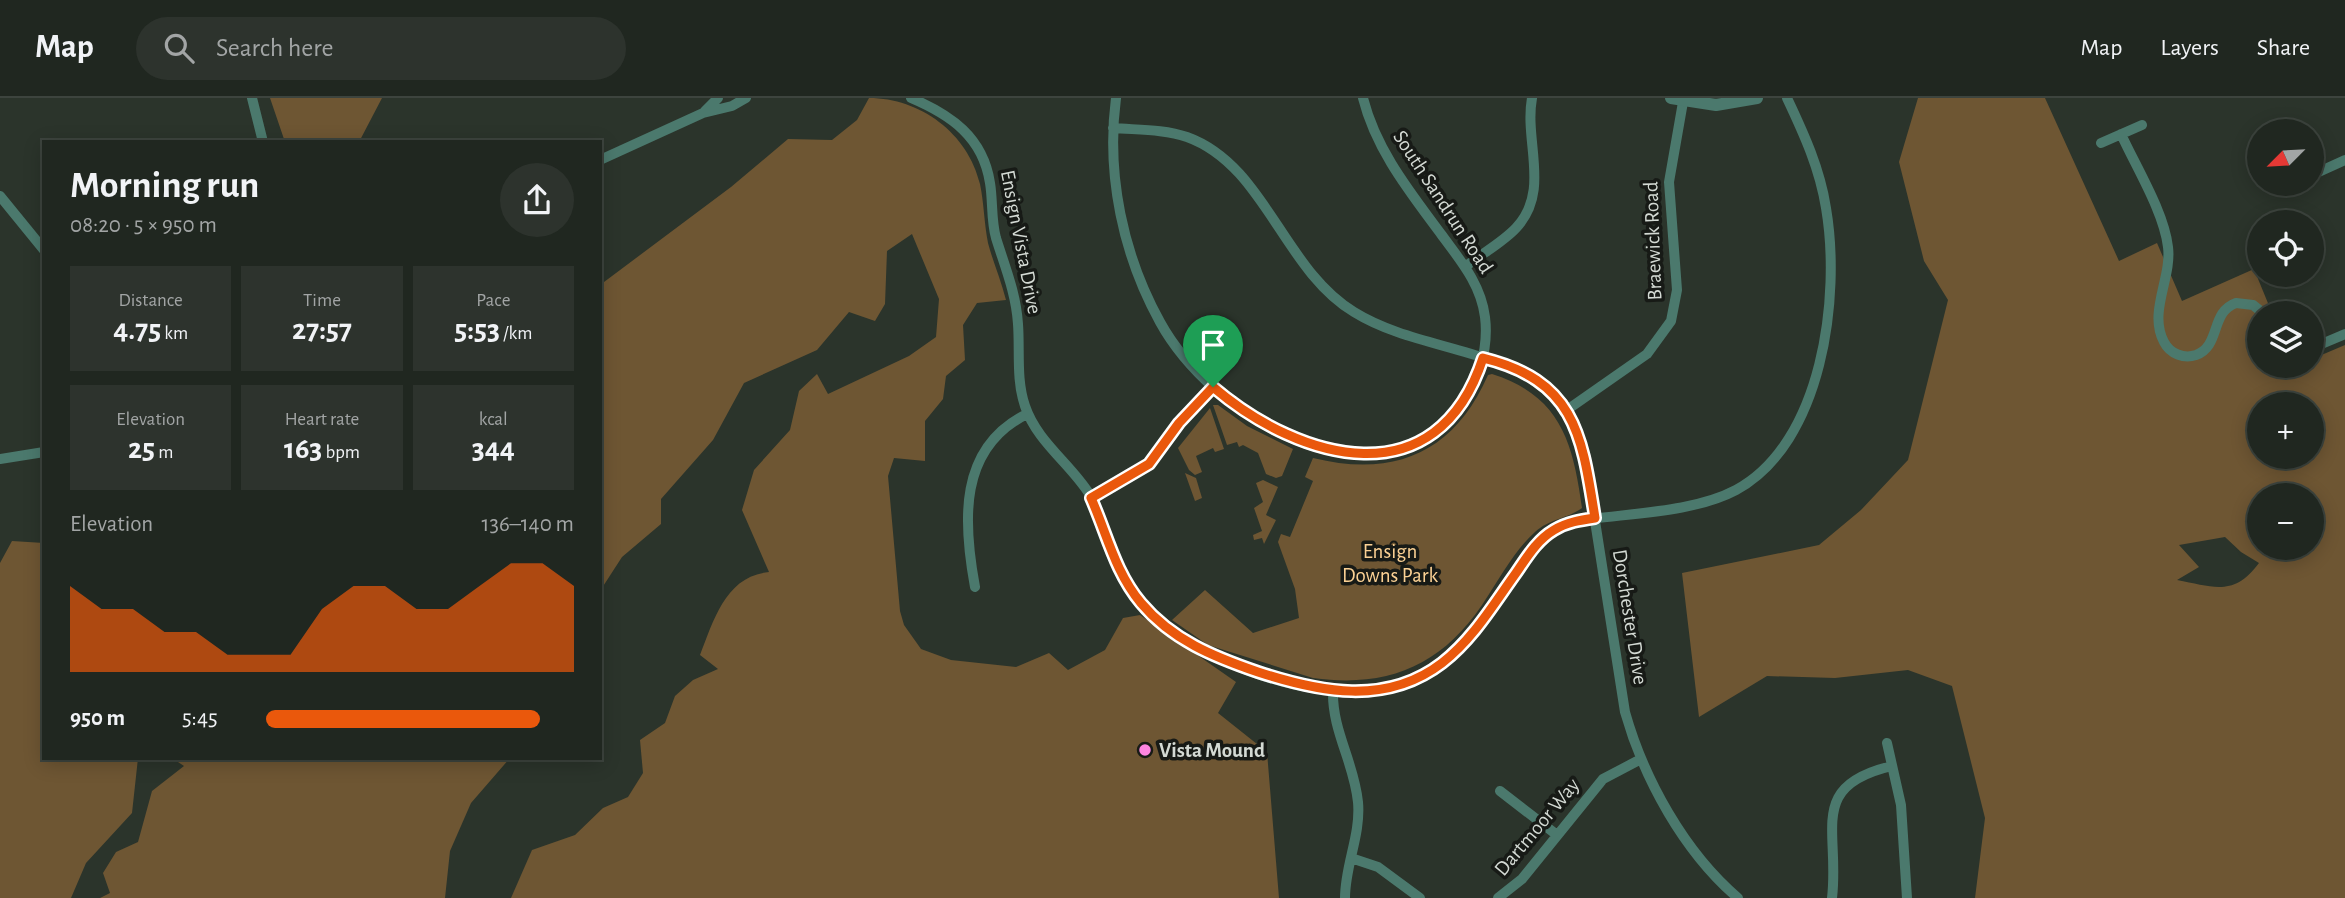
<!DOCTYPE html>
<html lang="en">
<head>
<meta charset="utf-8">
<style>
  :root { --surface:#202720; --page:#2d332d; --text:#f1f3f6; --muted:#a2a5a5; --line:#3d443e; --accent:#ea580c }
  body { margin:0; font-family:"Alegreya Sans",sans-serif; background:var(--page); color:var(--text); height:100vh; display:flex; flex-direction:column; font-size:26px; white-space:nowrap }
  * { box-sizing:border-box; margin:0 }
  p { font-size:23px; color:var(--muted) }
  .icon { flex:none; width:38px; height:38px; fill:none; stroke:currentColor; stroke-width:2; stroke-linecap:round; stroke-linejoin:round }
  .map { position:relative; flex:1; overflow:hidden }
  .sheet { position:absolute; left:42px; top:42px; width:560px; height:620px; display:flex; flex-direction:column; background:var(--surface); border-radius:0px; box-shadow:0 4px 18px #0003,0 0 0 2px var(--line) }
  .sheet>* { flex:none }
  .needle { width:46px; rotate:246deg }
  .controls { position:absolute; left:2247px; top:21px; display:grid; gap:14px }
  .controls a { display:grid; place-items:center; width:77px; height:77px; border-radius:50%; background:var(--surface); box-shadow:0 4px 18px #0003,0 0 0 2px var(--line); font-size:35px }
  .pin { position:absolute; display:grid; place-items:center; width:60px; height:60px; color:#fff; margin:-72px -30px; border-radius:50% 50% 50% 0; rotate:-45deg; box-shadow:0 0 7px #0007 }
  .pin .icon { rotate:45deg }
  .round { display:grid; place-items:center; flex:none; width:74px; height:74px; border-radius:37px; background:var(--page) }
  .head { display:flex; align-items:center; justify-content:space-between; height:119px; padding:0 28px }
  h1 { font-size:38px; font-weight:700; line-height:52px }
  .figures { display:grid; grid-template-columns:repeat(3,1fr); gap:10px; height:119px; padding:7px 28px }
  .figures div { display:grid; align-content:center; border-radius:0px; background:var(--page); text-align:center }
  .figures b { font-size:30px; font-weight:700 }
  .figures small { font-size:19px; font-weight:400 }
  .figures p { font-size:19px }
  .chart { height:196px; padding:14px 28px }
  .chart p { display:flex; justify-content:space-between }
  .chart svg { width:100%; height:126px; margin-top:7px; fill:var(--accent); opacity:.7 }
  ul { padding:0 28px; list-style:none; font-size:23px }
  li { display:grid; grid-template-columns:112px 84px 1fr; align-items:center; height:52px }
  li i { height:18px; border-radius:9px; background:var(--accent) }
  header { display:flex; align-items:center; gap:42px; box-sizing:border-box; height:98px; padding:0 35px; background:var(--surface); border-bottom:2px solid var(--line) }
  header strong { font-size:33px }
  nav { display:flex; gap:38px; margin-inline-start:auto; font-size:24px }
  .search { width:490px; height:63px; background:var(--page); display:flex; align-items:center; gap:18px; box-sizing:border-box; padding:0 24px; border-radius:38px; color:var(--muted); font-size:26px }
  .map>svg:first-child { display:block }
</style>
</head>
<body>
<header>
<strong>Map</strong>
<div class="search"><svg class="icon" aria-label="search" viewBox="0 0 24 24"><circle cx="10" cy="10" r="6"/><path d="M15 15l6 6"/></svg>Search here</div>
<nav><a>Map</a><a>Layers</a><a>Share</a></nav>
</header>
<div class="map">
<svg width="2345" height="800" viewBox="0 0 2345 800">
  <rect width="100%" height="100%" fill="#2b342b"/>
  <path fill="#6e5633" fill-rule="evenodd" d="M 270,0 L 382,0 L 359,44 L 285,44 Z
    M 869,0 C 920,0 968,35 980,86 C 984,105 984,125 988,145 C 993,164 1001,182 1006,202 L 977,205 L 963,227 L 965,262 L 946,278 L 943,301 L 925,323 L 925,363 L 894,360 L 888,378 L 900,513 L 904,527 L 921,551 L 951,562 L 1016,569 L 1049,555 L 1068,572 L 1105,552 L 1123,520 L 1140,517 L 1236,584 L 1218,615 L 1267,654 L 1279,800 L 511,800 L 532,752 L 575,737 L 603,710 L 628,699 L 643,675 L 640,642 L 665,625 L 675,598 L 693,582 L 718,571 L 700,557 C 714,521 726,478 769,474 L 742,412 L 754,372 L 790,332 L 799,293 L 817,276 L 828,296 L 909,258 L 936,239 L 939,201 L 912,136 L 887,153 L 885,206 L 875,223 L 849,214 L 817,252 L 744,285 L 713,342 L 661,401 L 661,426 L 622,459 L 600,493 L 600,187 L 731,89 L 788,41 L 832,42 L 857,22 Z
    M 1918,0 L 2045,0 L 2119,163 L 2157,145 L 2182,203 L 2254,171 L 2272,215 L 2259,215 L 2259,268 L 2312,268 L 2312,261 L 2345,247 L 2345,800 L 1975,800 L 1985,720 L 1952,588 L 1908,572 L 1835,580 L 1767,578 L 1699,619 L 1682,475 L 1819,447 L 1861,412 L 1908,362 L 1948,202 L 1924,163 L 1899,64 ZM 2259,306 L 2312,306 L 2312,359 L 2259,359 ZM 2259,397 L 2312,397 L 2312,450 L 2259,450 ZM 2225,439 L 2241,454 L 2259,465 C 2234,499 2214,489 2177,482 L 2199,469 L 2179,447 Z
    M 1492,276 C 1561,298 1573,345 1582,410 C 1569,420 1549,421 1535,434 C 1513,454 1499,482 1482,507 C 1440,569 1386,590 1313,580 L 1208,547 L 1172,522 L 1205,492 L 1253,535 L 1299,520 L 1295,491 L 1278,444 L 1281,436 L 1290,439 L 1313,383 L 1305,379 L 1313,360 C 1394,380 1454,355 1488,277 Z
    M 1213,307 L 1218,307 L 1247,328 L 1293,351 L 1282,378 L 1276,380 L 1266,376 L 1258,355 L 1243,347 L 1239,349 L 1237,344 L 1227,347 Z
    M 1210,310 L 1224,351 L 1215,354 L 1213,350 L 1196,358 L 1202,374 L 1195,377 L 1189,372 L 1178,350 Z
    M 1185,375 L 1196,380 L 1202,400 L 1195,403 Z
    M 1263,382 L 1278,389 L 1266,417 L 1276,422 L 1264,446 L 1262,440 L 1254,442 L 1253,437 L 1262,433 L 1254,410 L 1263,404 L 1256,385 Z
    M 12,443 L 44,445 L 44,660 L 138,660 L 132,715 L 86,765 L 71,800 L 0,800 L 0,465 Z
    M 172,660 L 510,660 L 471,705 L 450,753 L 445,800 L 100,800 L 110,795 L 103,775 L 116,754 L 138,744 L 152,693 L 184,668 Z"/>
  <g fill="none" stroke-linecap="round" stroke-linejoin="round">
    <path stroke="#4b796d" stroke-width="10" d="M 252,0 L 263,44
      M 911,0 C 951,17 983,39 990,85 C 993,103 991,122 996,140 C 1005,169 1016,195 1018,226 C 1020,253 1016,282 1025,308 C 1037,344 1071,366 1090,397 C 1108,428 1111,464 1132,493 C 1180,559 1312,609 1391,589 C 1450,575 1482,523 1515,476 C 1531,454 1544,434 1570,424 C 1621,415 1691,416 1736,392 C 1823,345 1841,198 1826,110 C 1820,71 1804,36 1787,0
      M 1116,0 C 1106,77 1123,157 1160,224 C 1211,317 1370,415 1457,313 C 1478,288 1489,251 1485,219 C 1481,186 1460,162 1441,136 C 1410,94 1376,52 1363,0
      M 705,13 L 718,0
      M 1113,30 C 1138,32 1164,31 1187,39 C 1265,67 1283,171 1354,214 C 1433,263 1554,244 1584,353 L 1625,614 C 1644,681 1684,754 1738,800
      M 2121,36 C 2136,69 2164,114 2168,149 C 2172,180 2148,214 2164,244 C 2170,256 2184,261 2196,257 C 2221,248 2210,214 2236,205 L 2253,207 L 2263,215
      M 2101,45 L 2142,27
      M 600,62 L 703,15 L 732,8 L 746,0
      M 2312,77 L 2345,62
      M 2280,91 L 2291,86
      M 0,98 L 44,152
      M 1465,169 C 1481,156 1502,145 1516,130 C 1551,93 1524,44 1532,0
      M 2312,250 L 2345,236
      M 2275,269 L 2277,268
      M 1564,314 L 1647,256 L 1671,223 L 1677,192 L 1669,84 L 1683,4
      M 0,361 L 44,354
      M 1091,400 L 1149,366 L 1179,325 L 1213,289
      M 975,489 C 963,424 958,350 1027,316
      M 1333,593 C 1332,633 1354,664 1358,704 C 1361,737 1345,767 1345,800
      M 1887,645 L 1901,707 L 1907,800
      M 1500,693 L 1557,737
      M 1351,760 L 1378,769 L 1420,800
      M 1498,800 L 1522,781 L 1603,681 L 1641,661
      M 1832,800 C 1840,732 1807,688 1892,668"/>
    <path stroke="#4b796d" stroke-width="12" d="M 1671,0 L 1716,7 L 1757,0"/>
  </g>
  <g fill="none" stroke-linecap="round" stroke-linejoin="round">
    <defs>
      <path id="route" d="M 1483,260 C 1576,283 1582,338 1595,420 C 1581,422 1567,424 1554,432 C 1537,442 1527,459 1516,475 C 1493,507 1473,541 1442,565 C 1386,608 1319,594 1258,574 C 1214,559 1172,542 1141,505 C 1115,474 1107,436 1091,400 L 1149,366 L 1179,325 L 1213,289 C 1301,364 1437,401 1483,260 Z"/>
    </defs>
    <use href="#route" stroke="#fff" stroke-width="14"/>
    <use href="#route" stroke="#ea580c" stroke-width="9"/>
  </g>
  <circle fill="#fe85e0" stroke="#171a16" stroke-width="2.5" cx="1145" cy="652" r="7"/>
  <g text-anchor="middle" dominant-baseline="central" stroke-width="7" stroke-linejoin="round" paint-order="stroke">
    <g font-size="21" fill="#d4dad4" stroke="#171a16">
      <text transform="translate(1443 104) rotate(57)">South Sandrun Road</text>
      <text transform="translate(1653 143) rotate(-92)">Braewick Road</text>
      <text transform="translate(1021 144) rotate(79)">Ensign Vista Drive</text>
      <text transform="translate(1630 519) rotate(81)">Dorchester Drive</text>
      <text transform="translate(1537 729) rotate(-50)">Dartmoor Way</text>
    </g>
    <g font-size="21" fill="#fbd194" stroke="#171a16">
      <text x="1390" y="453">Ensign<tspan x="1390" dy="24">Downs Park</tspan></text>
    </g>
    <g font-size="21" font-weight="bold" fill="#d4dad4" stroke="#171a16" text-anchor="start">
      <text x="1159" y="652">Vista Mound</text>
    </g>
  </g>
</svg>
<div class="controls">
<a><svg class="needle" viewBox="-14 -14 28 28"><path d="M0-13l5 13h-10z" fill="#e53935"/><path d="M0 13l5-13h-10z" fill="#a2a5a5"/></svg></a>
<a><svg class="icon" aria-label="locate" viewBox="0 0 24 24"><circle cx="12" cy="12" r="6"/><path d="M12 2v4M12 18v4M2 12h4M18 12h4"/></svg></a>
<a><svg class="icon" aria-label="layers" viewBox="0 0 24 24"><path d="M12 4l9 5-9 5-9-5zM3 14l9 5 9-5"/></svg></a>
<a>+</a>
<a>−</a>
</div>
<div class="pin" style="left:1213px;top:289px;background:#1e9e55"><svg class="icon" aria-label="arrive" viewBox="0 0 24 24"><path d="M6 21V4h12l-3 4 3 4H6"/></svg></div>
<section class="sheet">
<div class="head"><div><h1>Morning run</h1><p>08:20 · 5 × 950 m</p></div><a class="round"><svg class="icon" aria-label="share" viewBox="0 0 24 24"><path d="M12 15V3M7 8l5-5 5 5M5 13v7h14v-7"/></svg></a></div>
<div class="figures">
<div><p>Distance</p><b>4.75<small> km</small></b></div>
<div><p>Time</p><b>27:57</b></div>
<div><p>Pace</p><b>5:53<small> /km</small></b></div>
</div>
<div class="figures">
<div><p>Elevation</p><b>25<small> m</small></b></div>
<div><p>Heart rate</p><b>163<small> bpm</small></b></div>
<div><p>kcal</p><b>344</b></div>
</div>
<div class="chart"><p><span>Elevation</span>136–140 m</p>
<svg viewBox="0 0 160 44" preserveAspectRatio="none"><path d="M0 44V14L10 22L20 22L30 30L40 30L50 38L60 38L70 38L80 22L90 14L100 14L110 22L120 22L130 14L140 6L150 6L160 14V44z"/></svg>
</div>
<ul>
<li><b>950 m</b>5:45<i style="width:89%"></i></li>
</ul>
</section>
</div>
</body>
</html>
